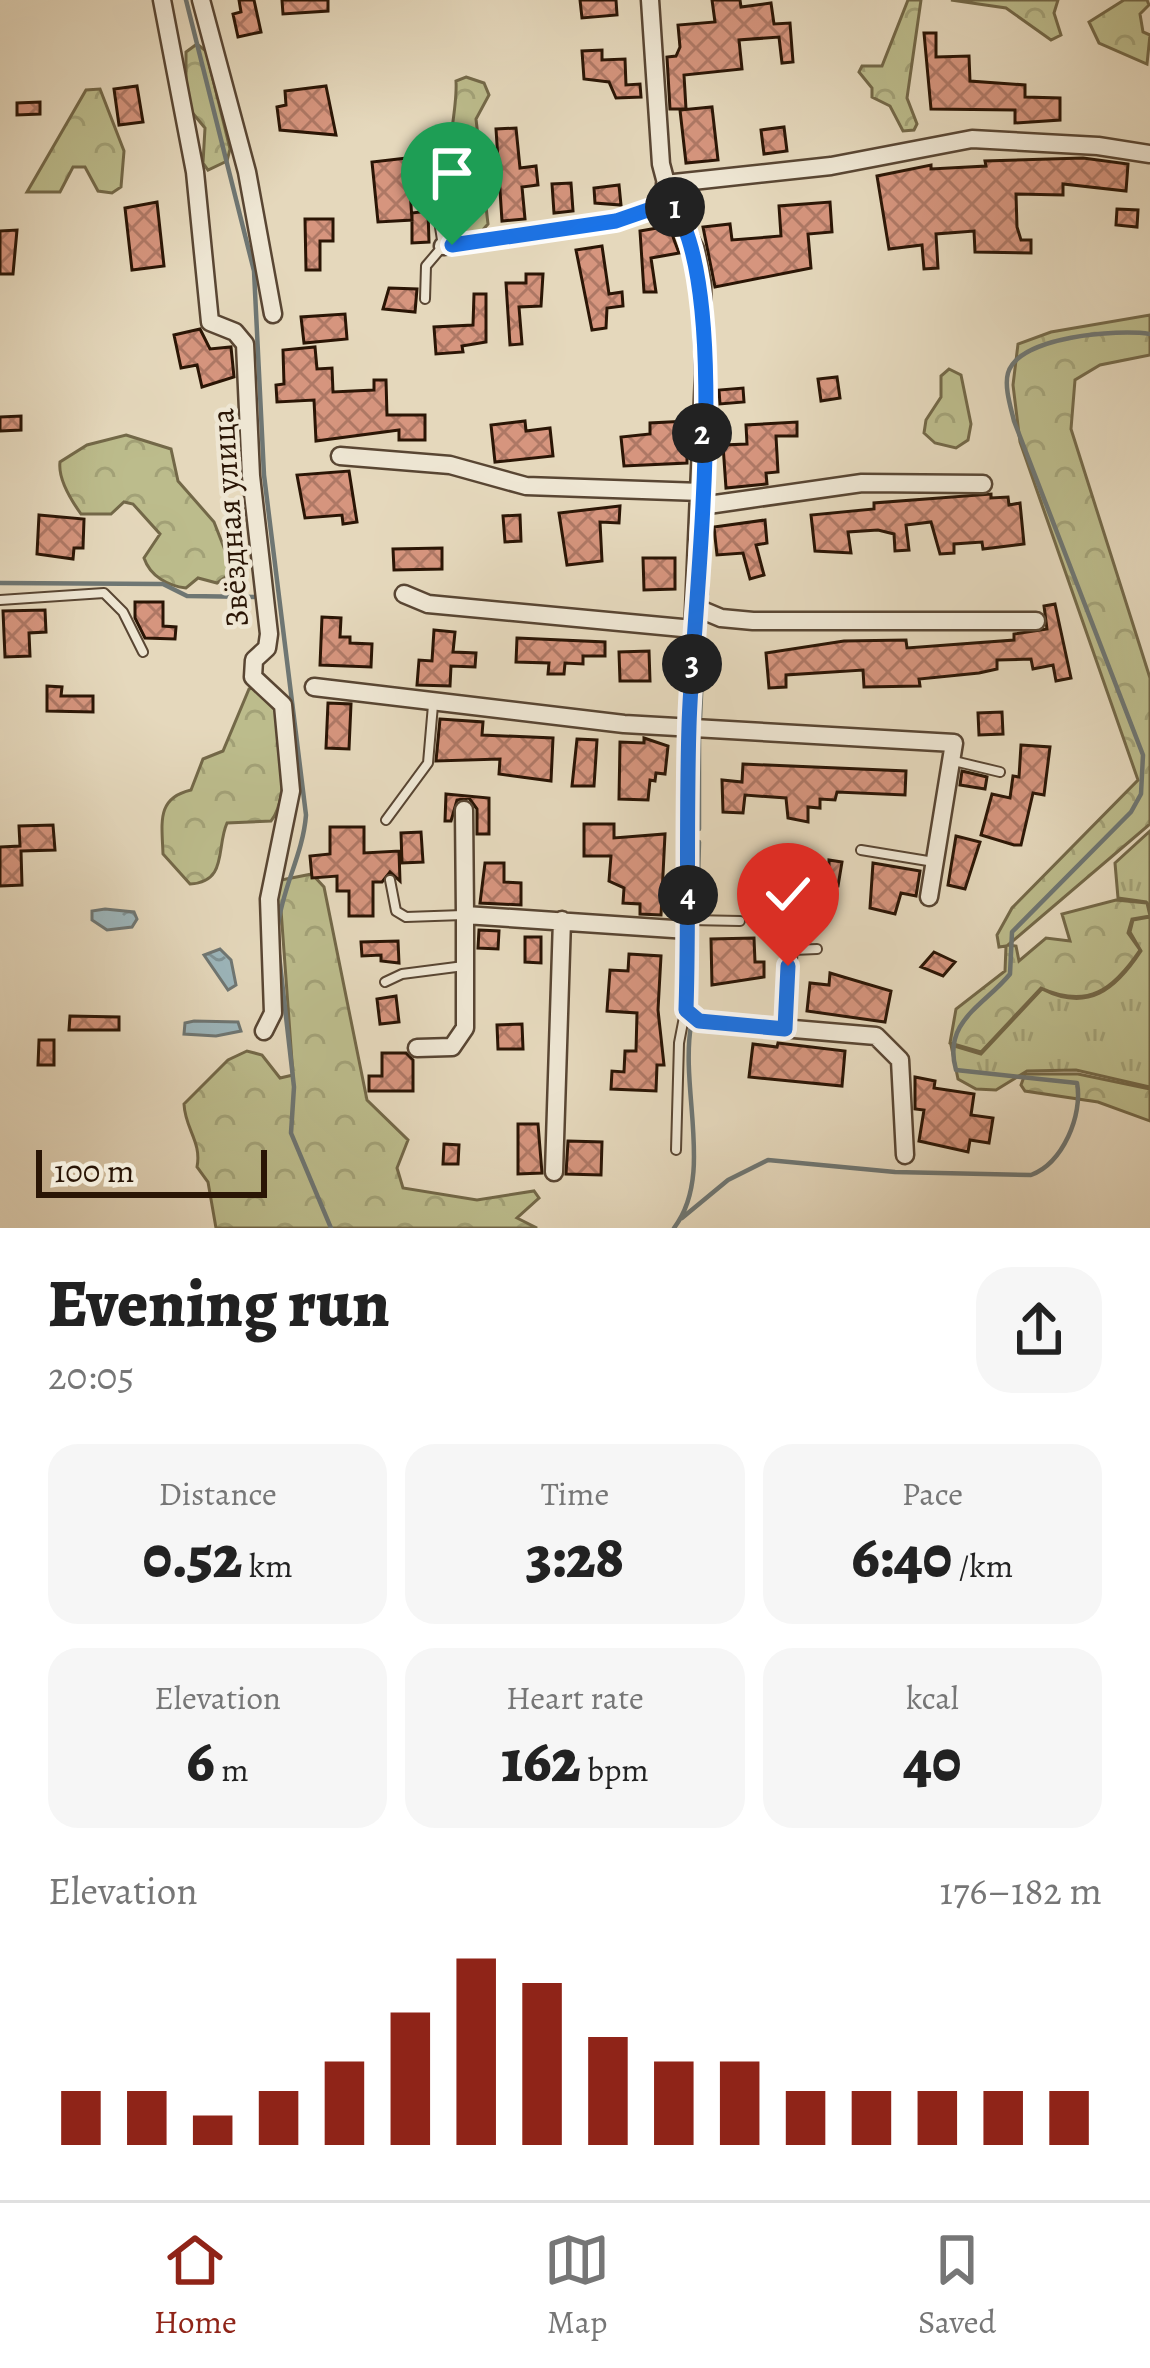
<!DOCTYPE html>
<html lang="en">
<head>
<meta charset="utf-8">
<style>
  :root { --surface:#fff; --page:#f6f6f6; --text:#222; --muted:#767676; --line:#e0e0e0; --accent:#8f2418 }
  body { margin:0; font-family:Alegreya,serif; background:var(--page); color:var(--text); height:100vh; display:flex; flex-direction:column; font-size:45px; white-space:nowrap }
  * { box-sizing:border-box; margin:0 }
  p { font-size:39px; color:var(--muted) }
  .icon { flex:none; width:66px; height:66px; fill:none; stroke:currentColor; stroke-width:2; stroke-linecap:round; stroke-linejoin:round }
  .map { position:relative; height:1228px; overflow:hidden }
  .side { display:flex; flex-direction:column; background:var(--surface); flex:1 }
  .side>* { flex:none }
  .scale { position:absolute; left:36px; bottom:30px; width:231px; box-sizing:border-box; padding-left:12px; border:6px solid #2a1505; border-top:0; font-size:33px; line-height:42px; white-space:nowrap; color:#2a1505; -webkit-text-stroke:9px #eee6d3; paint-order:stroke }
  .pin { position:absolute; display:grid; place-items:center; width:102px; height:102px; color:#fff; margin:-123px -51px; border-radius:50% 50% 50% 0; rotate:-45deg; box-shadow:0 0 12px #0007 }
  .pin .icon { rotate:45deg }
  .km { position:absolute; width:60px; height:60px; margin:-30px; border-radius:50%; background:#222; color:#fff; font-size:33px; line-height:60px; text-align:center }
  .round { display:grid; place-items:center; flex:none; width:126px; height:126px; border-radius:36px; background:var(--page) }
  .headline { display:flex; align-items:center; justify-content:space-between; height:204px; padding:0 48px }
  h1 { font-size:66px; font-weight:800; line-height:90px }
  .stats { display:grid; grid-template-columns:repeat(3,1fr); gap:18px; height:204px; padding:12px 48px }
  .stats div { display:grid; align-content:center; border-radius:30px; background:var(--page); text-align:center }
  .stats b { font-size:60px; font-weight:800 }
  .stats small { font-size:33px; font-weight:400 }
  .stats p { font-size:33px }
  .chart { height:336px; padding:24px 48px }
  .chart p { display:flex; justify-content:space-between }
  .chart svg { width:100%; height:216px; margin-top:12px; stroke:var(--accent); stroke-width:6 }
  .menu { display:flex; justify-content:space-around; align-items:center; height:168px; border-top:3px solid var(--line); background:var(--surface); font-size:33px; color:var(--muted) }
  .menu a { display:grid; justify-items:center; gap:6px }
  .menu .on { color:var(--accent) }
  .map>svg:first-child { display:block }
</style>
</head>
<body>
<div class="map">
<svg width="1150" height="1228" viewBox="0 0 1150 1228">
  <defs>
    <pattern id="grass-tufts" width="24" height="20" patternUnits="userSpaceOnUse" patternTransform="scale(3)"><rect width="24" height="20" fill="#bcbc8c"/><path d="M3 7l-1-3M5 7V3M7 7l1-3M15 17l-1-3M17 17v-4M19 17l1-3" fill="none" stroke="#a2a177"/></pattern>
    <pattern id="forest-crowns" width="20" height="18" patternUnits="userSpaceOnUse" patternTransform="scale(3)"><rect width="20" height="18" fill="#bcbc8c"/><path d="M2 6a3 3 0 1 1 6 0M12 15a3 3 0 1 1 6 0" fill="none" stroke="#a2a177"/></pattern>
    <pattern id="water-ripples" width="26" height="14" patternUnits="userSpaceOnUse" patternTransform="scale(3)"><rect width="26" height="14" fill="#9cb6bc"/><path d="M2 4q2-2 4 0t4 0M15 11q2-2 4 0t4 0" fill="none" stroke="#7f9397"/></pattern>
    <pattern id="building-cross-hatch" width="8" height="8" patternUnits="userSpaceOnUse" patternTransform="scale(3)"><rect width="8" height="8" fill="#d6957e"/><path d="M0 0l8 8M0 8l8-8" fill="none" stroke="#ae7865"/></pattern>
  </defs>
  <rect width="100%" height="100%" fill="#e5d8bc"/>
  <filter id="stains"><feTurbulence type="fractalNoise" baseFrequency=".00167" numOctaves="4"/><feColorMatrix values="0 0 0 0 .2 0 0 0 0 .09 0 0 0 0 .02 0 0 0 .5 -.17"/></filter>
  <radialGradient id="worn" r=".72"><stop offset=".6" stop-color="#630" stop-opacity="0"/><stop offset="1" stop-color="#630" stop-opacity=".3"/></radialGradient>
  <path fill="url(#grass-tufts)" stroke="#736848" stroke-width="3" d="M 1150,831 L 1150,908 L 1146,902 L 1118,898 L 1115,863 Z
    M 1150,917 L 1150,1087 L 1076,1070 L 1027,1071 L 996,1090 L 976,1089 L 958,1079 L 951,1045 L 981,1054 L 1042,989 C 1088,1013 1116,989 1141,951 L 1130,932 L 1133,920 Z"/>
  <path fill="url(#forest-crowns)" stroke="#736848" stroke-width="3" d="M 908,0 L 921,0 L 907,98 L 917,124 L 914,130 L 903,131 L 890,106 L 872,97 L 872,88 L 859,72 L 862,66 L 882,66 Z
    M 951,0 L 1058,0 L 1054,13 L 1061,35 L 1051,40 L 1006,8 Z
    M 1124,0 L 1147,0 L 1149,5 L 1140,14 L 1143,32 L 1150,35 L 1147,64 L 1099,43 L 1089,22 Z
    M 197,44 L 206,51 L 230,149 L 227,161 L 208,170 L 203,163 L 205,128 L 186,105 L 186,52 Z
    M 466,77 L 484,83 L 489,95 L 476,119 L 488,224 L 472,242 C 424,207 459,129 456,81 Z
    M 100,89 L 124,151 L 121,187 L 112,193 L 98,191 L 85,167 L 73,167 L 60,192 L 27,192 L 86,90 Z
    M 1150,315 L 1150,355 L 1100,365 L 1075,380 L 1071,429 L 1150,678 L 1150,824 L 1008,945 L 1016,946 L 1019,961 L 1046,938 L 1070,941 L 1062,914 L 1116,900 L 1147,903 L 1150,916 L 1132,919 L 1128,933 L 1140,950 C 1113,990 1088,1009 1041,988 L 981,1052 L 950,1043 L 956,1009 L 1005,971 L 1006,946 L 999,947 L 997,935 L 1012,908 L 1138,780 L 1020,442 L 1013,385 L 1018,344 L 1051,332 Z
    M 949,369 L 961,375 L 971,424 L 968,440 L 956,448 L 935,443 L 924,433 L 926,420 L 941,397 L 941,376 Z
    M 126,435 L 171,449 L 178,481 L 214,522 L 230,563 L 227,576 L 217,583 L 198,578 L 186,588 C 168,586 150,576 144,558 L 160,534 L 133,504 L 124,502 L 111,514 L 81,514 C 71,500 58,478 60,462 L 87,445 Z
    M 268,684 C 285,708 291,798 271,821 L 227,823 C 216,847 228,882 190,884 L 163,854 C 162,823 156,798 191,790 L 203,759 L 223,751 L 249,689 Z
    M 312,874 L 324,887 L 367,1100 L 408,1140 L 397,1168 L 403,1188 L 477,1200 L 534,1191 L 539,1198 L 517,1218 L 537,1228 L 216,1228 L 208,1182 L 197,1167 C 202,1142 185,1129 184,1104 L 228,1060 L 247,1051 L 262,1055 L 280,1078 L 293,1075 L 281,910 L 275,899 L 281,880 Z
    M 1025,1074 L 1078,1074 L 1150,1089 L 1150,1121 L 1098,1102 L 1025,1091 L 1021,1085 Z"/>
  <path fill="url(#water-ripples)" stroke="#6e7673" stroke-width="3" d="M 105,909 L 134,912 L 137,919 L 132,927 L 107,930 L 92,920 L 92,911 Z
    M 220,949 L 231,960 L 236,985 L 228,990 L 204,955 Z
    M 194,1021 L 238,1022 L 241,1031 L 216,1036 L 184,1034 L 185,1023 Z"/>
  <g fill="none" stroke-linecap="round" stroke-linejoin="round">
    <path stroke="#6e7673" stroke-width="4.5" d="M 186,0 L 254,271 L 264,475 L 306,815 C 303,854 283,886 278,925
      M 0,583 L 163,584 L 187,596 L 256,597
      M 707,595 L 709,520
      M 700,719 L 704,624
      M 699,829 L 699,738
      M 697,915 L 699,842
      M 279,955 L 294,1087 L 291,1133 L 331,1228
      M 695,1010 L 696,927
      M 682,1218 L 728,1180 L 768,1160 L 895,1172 L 1031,1175 C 1063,1163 1083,1115 1077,1083 L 956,1070 C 942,1021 985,1005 1010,974 L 1012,932 L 1131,812 L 1141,794 L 1143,755 L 1014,421 C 1011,408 1004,387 1008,373 C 1019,336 1118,329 1150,334
      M 674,1228 C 714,1176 680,1092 691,1025"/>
  </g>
  <path fill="url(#building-cross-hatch)" stroke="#2a1505" stroke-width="3" d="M 239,0 L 254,0 L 261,32 L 238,37 L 233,14 L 241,12 Z
    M 282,0 L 328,0 L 328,11 L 283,14 Z
    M 580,0 L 616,0 L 617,15 L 582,18 Z
    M 712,0 L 740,0 L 741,7 L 771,3 L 774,24 L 790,23 L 793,62 L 782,63 L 779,37 L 739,40 L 742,69 L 684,75 L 686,109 L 670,109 L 667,57 L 676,56 L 680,47 L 678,25 L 715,22 Z
    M 924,33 L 936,33 L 936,57 L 969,56 L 970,81 L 1025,85 L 1025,97 L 1060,98 L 1060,120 L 1015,123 L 1015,110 L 931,109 Z
    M 602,50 L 602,60 L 625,59 L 626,85 L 640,84 L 641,97 L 616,98 L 609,82 L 584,79 L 582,51 Z
    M 137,86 L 143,122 L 119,125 L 114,89 Z
    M 326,86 L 336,135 L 280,130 L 277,107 L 286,105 L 285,91 Z
    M 40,102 L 40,114 L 17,115 L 17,103 Z
    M 712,107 L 718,160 L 686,163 L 680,110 Z
    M 784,127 L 787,151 L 764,154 L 761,130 Z
    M 516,128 L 520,168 L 536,166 L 538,185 L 522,187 L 525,219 L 502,221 L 496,129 Z
    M 416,157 L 417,174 L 409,175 L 412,220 L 378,222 L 372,162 Z
    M 1083,158 L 1128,164 L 1126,191 L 1063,184 L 1063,195 L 1016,194 L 1017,227 L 1021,240 L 1031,240 L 1031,253 L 975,252 L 974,231 L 936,234 L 938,268 L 924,269 L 922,245 L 889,249 L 877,176 L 931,165 L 931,169 L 986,166 L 985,161 Z
    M 571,183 L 573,211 L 554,213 L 552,184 Z
    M 619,185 L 621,205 L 595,203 L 594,188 Z
    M 157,202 L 164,266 L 132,270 L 125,208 Z
    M 830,202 L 832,232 L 808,234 L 811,268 L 715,287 L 703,227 L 730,224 L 732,240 L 781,236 L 779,206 Z
    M 1117,209 L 1138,210 L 1137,227 L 1116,225 Z
    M 428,211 L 429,242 L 412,243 L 412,213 Z
    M 305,219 L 333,219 L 333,241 L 320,241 L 320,270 L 306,270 Z
    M 669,226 L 679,253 L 651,258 L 656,292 L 644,292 L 640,231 Z
    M 17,230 L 13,274 L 0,274 L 0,231 Z
    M 602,246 L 609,294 L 622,292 L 623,306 L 607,308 L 606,328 L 592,330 L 576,250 Z
    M 526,274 L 543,274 L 541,306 L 519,307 L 522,344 L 510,345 L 506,283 L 526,283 Z
    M 389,288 L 417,289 L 415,312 L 383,309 Z
    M 474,294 L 486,294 L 486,342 L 462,346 L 463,352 L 436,354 L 434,327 L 473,325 Z
    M 345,314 L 347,339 L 304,343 L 301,317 Z
    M 200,329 L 210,349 L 231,347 L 234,377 L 202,387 L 197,365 L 181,368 L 174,335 Z
    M 315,347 L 317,369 L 332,368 L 333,392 L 374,390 L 374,380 L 386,380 L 387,415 L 425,415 L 425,440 L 399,440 L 399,430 L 316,441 L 314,400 L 277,402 L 276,385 L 284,384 L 283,350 Z
    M 837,377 L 840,398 L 821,401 L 818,379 Z
    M 743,388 L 744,402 L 720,404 L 719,390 Z
    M 21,416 L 21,430 L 0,431 L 0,417 Z
    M 525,421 L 526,431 L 550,428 L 553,456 L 495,462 L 491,425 Z
    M 687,421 L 687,463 L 624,466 L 621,437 L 650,434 L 650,423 Z
    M 797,422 L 797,436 L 776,436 L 778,472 L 766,473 L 767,484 L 726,488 L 723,445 L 747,444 L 746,425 Z
    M 349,471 L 357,522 L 343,524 L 342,515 L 305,518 L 297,475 Z
    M 991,494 L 991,498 L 1008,497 L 1009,505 L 1020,503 L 1024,544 L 983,549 L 982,542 L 954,544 L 954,553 L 940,554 L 931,522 L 906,525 L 909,550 L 895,551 L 894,534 L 878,530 L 848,532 L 851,553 L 815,551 L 811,515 L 874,509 L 874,503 Z
    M 620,506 L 619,523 L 600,522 L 602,561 L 567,565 L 559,513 Z
    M 39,515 L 84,519 L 83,548 L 74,548 L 73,559 L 37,554 Z
    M 520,515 L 521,541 L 505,542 L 503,516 Z
    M 765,520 L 767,543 L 756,545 L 764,575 L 750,579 L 743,553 L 717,555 L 714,527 Z
    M 442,548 L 442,569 L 394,570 L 393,549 Z
    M 643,558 L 675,558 L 675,589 L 644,590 Z
    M 135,602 L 163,602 L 163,626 L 176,627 L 175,639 L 145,638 L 135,618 Z
    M 1055,604 L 1071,678 L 1056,681 L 1053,665 L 1033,669 L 1031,659 L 997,660 L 997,669 L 979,673 L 919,679 L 920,686 L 864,687 L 863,670 L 786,675 L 786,687 L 769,688 L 766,653 L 844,641 L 906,640 L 907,648 L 1014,640 L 1014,634 L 1047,629 L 1044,606 Z
    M 45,610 L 46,632 L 29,633 L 30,656 L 5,657 L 3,611 Z
    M 322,617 L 341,618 L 340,637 L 350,637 L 350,643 L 372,644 L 371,667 L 320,665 Z
    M 434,630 L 455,632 L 453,652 L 476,653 L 475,667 L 451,666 L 450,686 L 417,685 L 419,660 L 432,661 Z
    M 517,638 L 605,642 L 605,656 L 583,656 L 583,664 L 565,663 L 564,674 L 548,674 L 549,663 L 516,662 Z
    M 649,651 L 650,681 L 620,681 L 619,652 Z
    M 47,686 L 62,687 L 61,696 L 93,696 L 93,712 L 47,711 Z
    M 328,703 L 351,704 L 349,749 L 326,748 Z
    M 1002,712 L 1003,734 L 979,735 L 978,713 Z
    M 440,719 L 483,722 L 482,735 L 553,738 L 551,781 L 499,774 L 500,759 L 436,761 Z
    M 644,738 L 668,746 L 665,774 L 656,773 L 655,781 L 650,780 L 648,800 L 619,799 L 620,742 L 644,743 Z
    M 577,739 L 597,740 L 594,786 L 572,786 Z
    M 1021,745 L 1050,747 L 1044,795 L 1033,793 L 1021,845 L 1014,845 L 981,835 L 992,794 L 1010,798 L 1013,776 L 1019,777 Z
    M 743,764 L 906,771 L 905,795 L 837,792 L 835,800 L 820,799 L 820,808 L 808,807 L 808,822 L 788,818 L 786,798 L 745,795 L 743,813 L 723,812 L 722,780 L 742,782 Z
    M 962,771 L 987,777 L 985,789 L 960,785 Z
    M 446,794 L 489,798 L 489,834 L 477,834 L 477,809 L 469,798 L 457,800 L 451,821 L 445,821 Z
    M 584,824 L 614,824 L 614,838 L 665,834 L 661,915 L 640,914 L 640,904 L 623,903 L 624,888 L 609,881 L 611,856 L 584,856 Z
    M 53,825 L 55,850 L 21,851 L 22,885 L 0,886 L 0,847 L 20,846 L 19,826 Z
    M 330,827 L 364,827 L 364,853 L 399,851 L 400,881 L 390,872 L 382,882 L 373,882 L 373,916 L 349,916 L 349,891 L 337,891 L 337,876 L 312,878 L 310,856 L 330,854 Z
    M 421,832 L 423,862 L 402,863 L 401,833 Z
    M 956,836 L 980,842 L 965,889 L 948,885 Z
    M 829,860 L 842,862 L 838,886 L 802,885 L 802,864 L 829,865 Z
    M 504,863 L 504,882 L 521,883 L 521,905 L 480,903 L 485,863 Z
    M 873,863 L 920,871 L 916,896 L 901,893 L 895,914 L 870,908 Z
    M 479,930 L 499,931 L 498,949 L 478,948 Z
    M 525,937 L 541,937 L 541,963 L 525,962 Z
    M 754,938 L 755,962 L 764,962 L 764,977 L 712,985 L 711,939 Z
    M 398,941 L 399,963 L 381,961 L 381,955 L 362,956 L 361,942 Z
    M 934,952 L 955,962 L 943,976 L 921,967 Z
    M 629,954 L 661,956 L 658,1010 L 664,1065 L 657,1065 L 656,1091 L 611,1089 L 612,1071 L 624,1072 L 625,1051 L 636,1051 L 637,1013 L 607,1011 L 610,970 L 628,971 Z
    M 830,973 L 891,991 L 885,1022 L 807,1011 L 810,983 L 829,985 Z
    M 396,996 L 399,1022 L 380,1024 L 377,999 Z
    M 70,1016 L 119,1017 L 119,1030 L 69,1030 Z
    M 522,1024 L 523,1049 L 498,1049 L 497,1025 Z
    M 39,1040 L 54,1040 L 54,1065 L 38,1065 Z
    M 778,1043 L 845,1051 L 842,1086 L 749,1077 L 753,1044 L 777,1047 Z
    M 382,1053 L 406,1053 L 413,1060 L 413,1091 L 369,1091 L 369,1076 L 382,1076 Z
    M 915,1077 L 935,1081 L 934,1088 L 974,1094 L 971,1115 L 993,1118 L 989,1143 L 970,1140 L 968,1152 L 919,1141 L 924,1110 L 915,1109 Z
    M 518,1124 L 538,1124 L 542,1173 L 518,1174 Z
    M 568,1141 L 602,1142 L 601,1175 L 566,1174 Z
    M 444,1144 L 459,1145 L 458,1164 L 443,1164 Z"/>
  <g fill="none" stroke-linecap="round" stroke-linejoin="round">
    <defs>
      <path id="lane" d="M 425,299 L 426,266 L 443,246 L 427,145
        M 0,600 L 104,593 L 123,612 L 143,652
        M 954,761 L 1000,772
        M 386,820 L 428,763 L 433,705
        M 861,850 L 934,862
        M 390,880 L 396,911 L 406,917 L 463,915
        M 690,920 L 740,921
        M 385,982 L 402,974 L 464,966
        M 785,1027 L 793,950 L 817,949
        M 676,1150 L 679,1043 L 685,1012"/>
      <path id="street" d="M 162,0 L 195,172 L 210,322 L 235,332 L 245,344 L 251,476 L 269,634 L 267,648 L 254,660 L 253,677 L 283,705 L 291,791 L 269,899 L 273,1013 L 264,1031
        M 201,0 L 247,172 L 273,314
        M 650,0 L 661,164 L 671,202 L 695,249 L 702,284 L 704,374 L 689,729 L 686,1010 L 699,1021 L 876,1036 L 900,1060 L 905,1155
        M 665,184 L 831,166 L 972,139 L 1098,146 L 1150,154
        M 443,246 L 616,221 L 671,202
        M 340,456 L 450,465 L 526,486 L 701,492
        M 701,506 L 862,483 L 983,484
        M 404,594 L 428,604 L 693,629
        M 697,608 L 721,618 L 753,621 L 1036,621
        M 314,687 L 624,724 L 954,743 L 929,897
        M 464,810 L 465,915
        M 417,1048 L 452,1047 L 465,1028 L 465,915 L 688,930
        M 554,1172 L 562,920"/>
    </defs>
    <use href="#lane" stroke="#594633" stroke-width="12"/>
    <use href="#street" stroke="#594633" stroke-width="21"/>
    <use href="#lane" stroke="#eee6d3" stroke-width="8"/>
    <use href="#street" stroke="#eee6d3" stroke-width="16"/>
  </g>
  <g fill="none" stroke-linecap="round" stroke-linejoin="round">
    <defs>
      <path id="route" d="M 452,245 L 616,221 L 671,202 C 735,287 692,611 689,726 C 686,821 689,915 686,1010 L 699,1021 L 785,1029 L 788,966"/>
    </defs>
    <use href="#route" stroke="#fff" stroke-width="24"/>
    <use href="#route" stroke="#1a73e8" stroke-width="15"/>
  </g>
  <g text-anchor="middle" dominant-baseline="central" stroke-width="9" stroke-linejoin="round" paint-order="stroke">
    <g font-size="33" fill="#2a1505" stroke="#eee6d3">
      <text transform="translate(229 518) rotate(-94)">Звёздная улица</text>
    </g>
  </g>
  <rect width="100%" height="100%" filter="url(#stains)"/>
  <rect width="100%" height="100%" fill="url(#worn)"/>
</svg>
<div class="scale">100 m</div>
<div class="pin" style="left:452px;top:245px;background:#1e9e55"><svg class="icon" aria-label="arrive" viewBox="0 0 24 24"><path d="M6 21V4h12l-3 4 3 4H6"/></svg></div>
<div class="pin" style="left:788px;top:966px;background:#d93025"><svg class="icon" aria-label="check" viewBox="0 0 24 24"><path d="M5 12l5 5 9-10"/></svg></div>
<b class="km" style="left:675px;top:207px">1</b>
<b class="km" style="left:702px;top:433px">2</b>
<b class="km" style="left:692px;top:664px">3</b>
<b class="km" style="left:688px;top:895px">4</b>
</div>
<section class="side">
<div class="headline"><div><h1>Evening run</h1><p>20:05</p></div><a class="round"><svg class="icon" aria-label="share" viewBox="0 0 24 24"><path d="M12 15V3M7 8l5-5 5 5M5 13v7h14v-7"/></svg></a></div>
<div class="stats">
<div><p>Distance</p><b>0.52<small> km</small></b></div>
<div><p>Time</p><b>3:28</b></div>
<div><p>Pace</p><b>6:40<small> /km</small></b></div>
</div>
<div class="stats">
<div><p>Elevation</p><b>6<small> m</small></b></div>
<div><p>Heart rate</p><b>162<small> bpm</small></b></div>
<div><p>kcal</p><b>40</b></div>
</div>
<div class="chart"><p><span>Elevation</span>176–182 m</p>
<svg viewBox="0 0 160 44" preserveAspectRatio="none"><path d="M5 44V33M15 44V33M25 44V38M35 44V33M45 44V27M55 44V17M65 44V6M75 44V11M85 44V22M95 44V27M105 44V27M115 44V33M125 44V33M135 44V33M145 44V33M155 44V33"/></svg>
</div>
</section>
<nav class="menu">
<a class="on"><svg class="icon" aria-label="home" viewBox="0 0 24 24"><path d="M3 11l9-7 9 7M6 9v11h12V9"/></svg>Home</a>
<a><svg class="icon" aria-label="map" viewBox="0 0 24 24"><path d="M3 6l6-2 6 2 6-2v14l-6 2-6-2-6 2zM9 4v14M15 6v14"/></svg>Map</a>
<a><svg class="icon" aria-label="saved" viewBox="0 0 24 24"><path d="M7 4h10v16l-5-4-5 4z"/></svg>Saved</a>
</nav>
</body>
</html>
